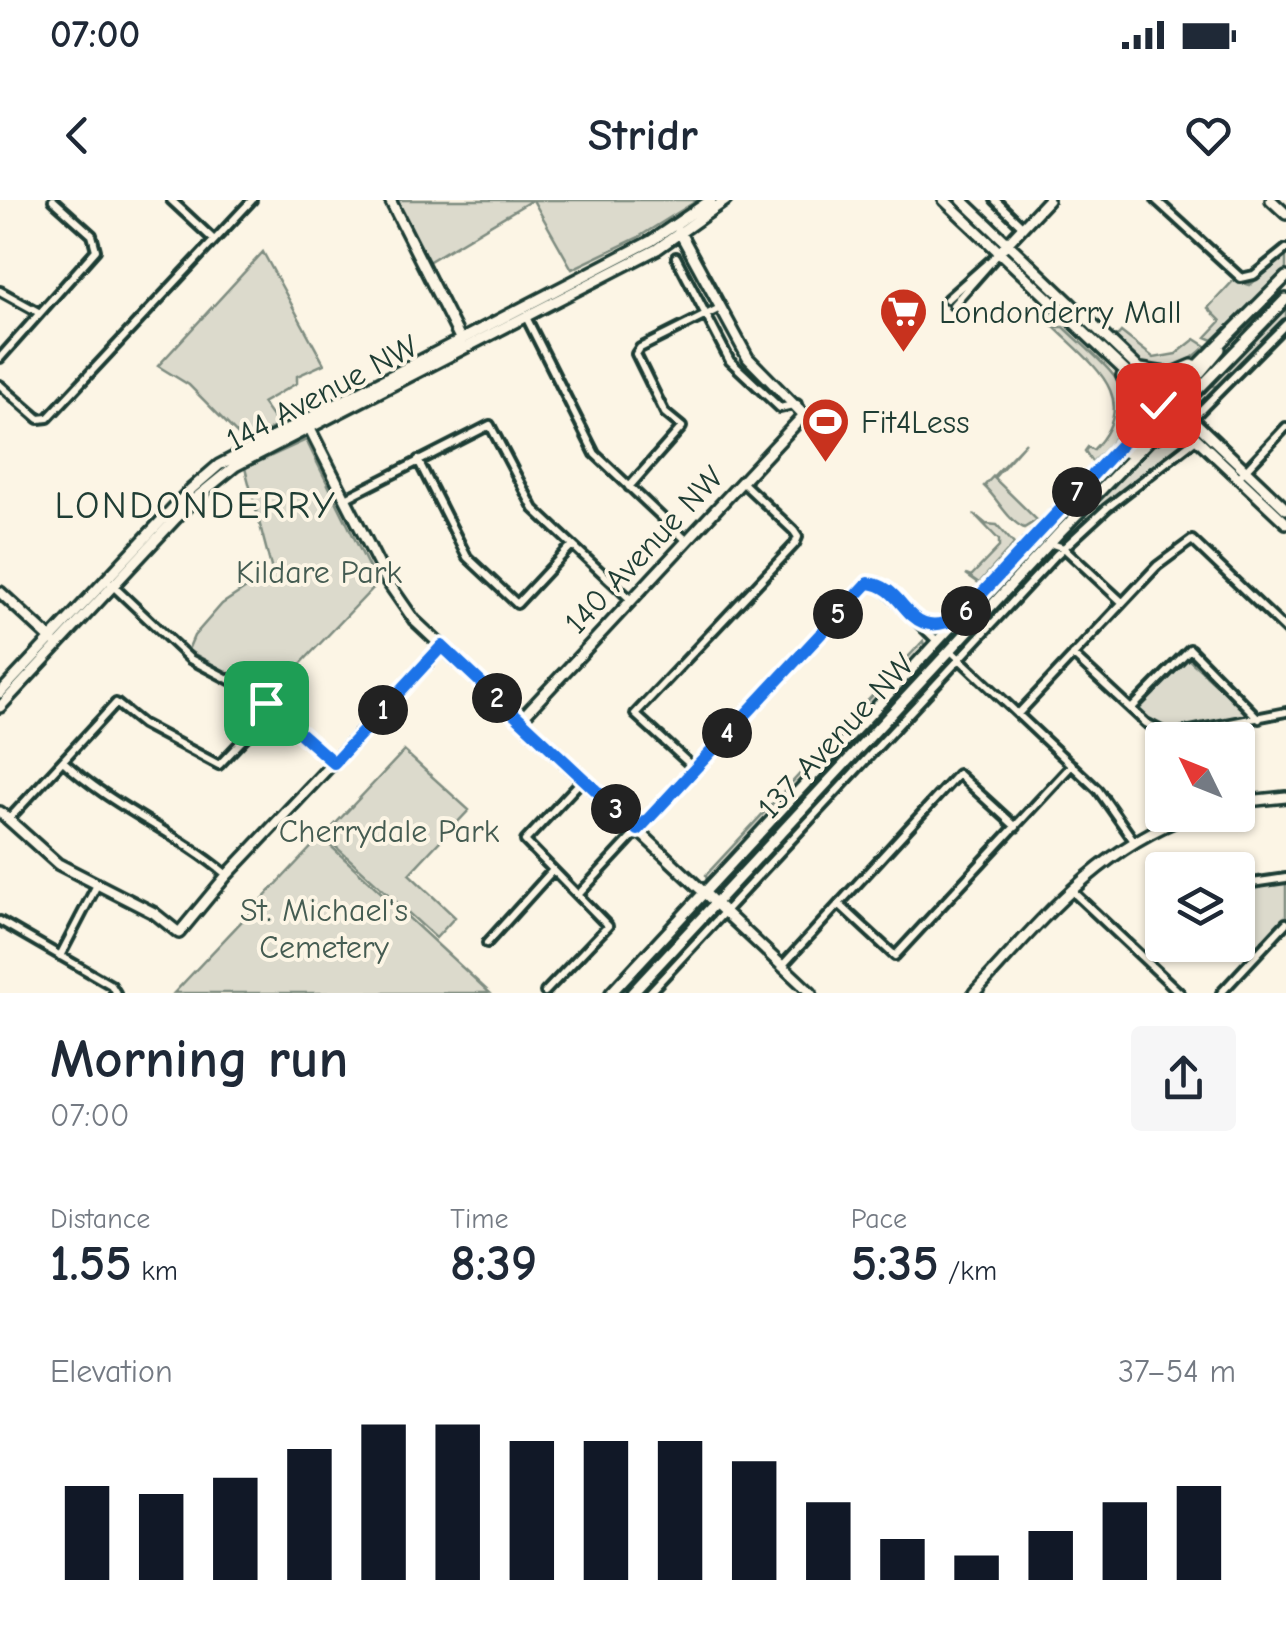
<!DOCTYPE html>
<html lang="en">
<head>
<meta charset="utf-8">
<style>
  :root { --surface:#fff; --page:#f6f6f7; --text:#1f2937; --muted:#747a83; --accent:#111827 }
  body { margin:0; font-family:"Comic Neue",sans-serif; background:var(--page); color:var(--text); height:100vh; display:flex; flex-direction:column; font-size:38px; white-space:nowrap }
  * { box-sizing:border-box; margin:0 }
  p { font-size:32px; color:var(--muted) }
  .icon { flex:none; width:55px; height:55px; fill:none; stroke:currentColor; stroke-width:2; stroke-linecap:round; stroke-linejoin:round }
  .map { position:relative; height:793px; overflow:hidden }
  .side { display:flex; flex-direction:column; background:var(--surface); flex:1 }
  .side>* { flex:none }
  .needle { width:65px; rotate:313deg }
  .buttons { position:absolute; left:1145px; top:522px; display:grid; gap:20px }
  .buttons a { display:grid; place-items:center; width:110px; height:110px; border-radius:10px; background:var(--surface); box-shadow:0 2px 8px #0004; font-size:50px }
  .pin { position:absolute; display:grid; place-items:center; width:85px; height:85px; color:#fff; margin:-42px; border-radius:20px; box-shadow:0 5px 15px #0006 }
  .km { position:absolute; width:50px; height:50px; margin:-25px; border-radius:50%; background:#222; color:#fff; font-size:28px; line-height:50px; text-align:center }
  .round { display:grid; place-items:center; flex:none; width:105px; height:105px; border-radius:10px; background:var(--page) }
  .headline { display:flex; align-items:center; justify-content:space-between; height:170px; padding:0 50px }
  h1 { font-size:55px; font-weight:600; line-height:75px }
  .figures { display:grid; grid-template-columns:repeat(3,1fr); gap:15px; height:170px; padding:10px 50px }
  .figures div { display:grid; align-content:center }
  .figures b { font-size:50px; font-weight:600 }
  .figures small { font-size:28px; font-weight:400 }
  .figures p { font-size:28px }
  .chart { height:280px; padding:20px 50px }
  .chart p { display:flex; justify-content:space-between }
  .chart svg { width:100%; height:180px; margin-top:10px; stroke:var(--accent); stroke-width:6 }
  .status { display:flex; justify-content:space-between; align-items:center; height:70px; padding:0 50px; background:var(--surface); direction:ltr }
  .status svg { height:28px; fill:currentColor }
  header { display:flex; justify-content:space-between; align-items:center; height:130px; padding:0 50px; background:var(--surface); font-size:45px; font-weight:600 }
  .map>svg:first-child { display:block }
</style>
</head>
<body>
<div class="status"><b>07:00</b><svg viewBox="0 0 49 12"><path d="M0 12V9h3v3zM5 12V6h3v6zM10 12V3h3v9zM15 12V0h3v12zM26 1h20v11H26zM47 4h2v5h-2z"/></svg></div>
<header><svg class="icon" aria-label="back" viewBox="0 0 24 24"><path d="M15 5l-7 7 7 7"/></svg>Stridr<svg class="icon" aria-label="heart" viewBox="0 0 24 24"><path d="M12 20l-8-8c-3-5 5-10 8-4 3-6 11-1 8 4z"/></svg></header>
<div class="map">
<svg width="1286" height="793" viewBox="0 0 1286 793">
  <rect width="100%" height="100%" fill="#fcf5e5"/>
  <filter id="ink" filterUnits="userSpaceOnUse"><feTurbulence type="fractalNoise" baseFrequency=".01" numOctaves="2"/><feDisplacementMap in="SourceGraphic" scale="20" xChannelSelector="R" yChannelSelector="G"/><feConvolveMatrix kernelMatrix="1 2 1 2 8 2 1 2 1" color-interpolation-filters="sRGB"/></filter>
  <g filter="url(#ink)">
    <path fill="#dcdacc" stroke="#7e8c80" stroke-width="2.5" d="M 397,0 L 532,0 L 428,62 Z
      M 533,0 L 698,0 L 637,38 L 572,69 Z
      M 263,52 L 324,164 L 297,176 L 297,183 L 262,203 L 278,225 L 246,243 L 189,185 L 158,166 Z
      M 1286,53 L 1286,71 L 1213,140 L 1206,137 L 1221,121 L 1208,108 L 1234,80 L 1250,85 Z
      M 1286,103 L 1286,118 L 1219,186 L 1212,186 L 1210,183 Z
      M 1054,127 L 1064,127 C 1115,176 1161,202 1092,262 L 1085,251 L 1088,247 L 1093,250 C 1143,199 1093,165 1054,127 Z
      M 1121,132 L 1154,158 L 1176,154 L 1195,139 L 1206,146 C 1169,182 1148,173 1113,141 Z
      M 1156,215 L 1052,335 L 1036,343 L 1145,223 Z
      M 1170,232 L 1183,237 L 1181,244 L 1067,339 L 1078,317 L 1156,238 Z
      M 306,240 L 377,384 L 269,497 L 188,450 L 194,436 L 222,404 L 272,371 L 245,268 Z
      M 1026,242 L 994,278 L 1037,320 L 1024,328 C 1007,320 998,299 984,286 Z
      M 974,314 L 986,324 L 997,325 L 1014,344 L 979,383 L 966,374 L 971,376 L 999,347 L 999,340 Z
      M 1054,348 L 1053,353 L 960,450 L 961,444 Z
      M 1024,354 L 1022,363 L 718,692 L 757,641 Z
      M 923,441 L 925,449 L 707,682 L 706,675 Z
      M 1187,458 L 1243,508 L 1245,516 L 1170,532 L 1140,513 L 1138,508 Z
      M 945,462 L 947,467 L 730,701 L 726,698 Z
      M 404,551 L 469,610 L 409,674 L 455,717 L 436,738 L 324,636 Z
      M 321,637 L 490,793 L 174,793 Z
      M 1286,681 L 1286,717 L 1260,745 L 1253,745 L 1238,730 L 1238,689 Z
      M 702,705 L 627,793 L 615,793 L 695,707 Z"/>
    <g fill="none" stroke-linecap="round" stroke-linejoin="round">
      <defs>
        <path id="street" d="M 171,0 L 214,40
          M 995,0 L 1023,27
          M 1156,0 L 1241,78 L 1254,75 L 1286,49
          M 676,57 L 730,161 L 780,208 L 797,204
          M 0,91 L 38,112
          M 947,99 L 999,53
          M 953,105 L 998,54
          M 526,117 L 595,254 L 686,340
          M 0,158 L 96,50 L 92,35 L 53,0
          M 0,185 L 39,219 L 48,218 L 252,0
          M 1192,219 L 1286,124
          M 418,260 L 467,357 L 517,404 L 572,345
          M 1238,278 L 1286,227
          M 629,287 L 682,227 L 665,213 L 636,154 L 640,148 L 718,109
          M 346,298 L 490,225 L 534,309 L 631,400
          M 1049,343 L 1064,348 L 1122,402
          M 111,384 L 190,459 L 251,491 L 334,562
          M 924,424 L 940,426 L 955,420
          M 950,450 L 1098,590 L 1134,641
          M 1073,455 L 1146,523 L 1169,535 L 1286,512
          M 1131,509 L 1190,449 L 1259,519
          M 1018,514 L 1157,366 L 1192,340 L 1286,430
          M 63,561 C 112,607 175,631 227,675
          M 694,568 L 635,514 L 795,344 L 798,337 L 794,331 L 742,282
          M 8,620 L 116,503 L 142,524 L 219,565 L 273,508
          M 1238,685 L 1286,678
          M 1072,691 L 1180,793
          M 579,694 L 868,383 L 879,384 L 937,441
          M 839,704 L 895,756 L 1072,565
          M 0,721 L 111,785 L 116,793
          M 1238,736 L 1257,754
          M 487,743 L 553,670
          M 60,756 L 98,683
          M 782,766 L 958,574 L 1016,627
          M 545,792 L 608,726 L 525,641 L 583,579
          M 649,793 L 1056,355 L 1107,308 L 1195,240
          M 1221,793 L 1286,723"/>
        <path id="secondary" d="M 390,0 L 461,140
          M 944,0 L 1286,323
          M 962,0 L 1286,309
          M 1271,0 L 1286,14
          M 1004,47 L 1048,0
          M 1141,169 L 1171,174 L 1192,165
          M 1122,176 L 1134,204 L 1129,232
          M 1172,206 L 1220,149
          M 308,225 L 387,381 L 414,420 L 811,793
          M 1154,238 L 1170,230 L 1186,235
          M 1127,253 L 1163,207
          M 0,392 L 52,440
          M 0,493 L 190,290 L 219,265 L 651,41 L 711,0
          M 0,507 L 192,301 L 235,266 L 657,49 L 726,0
          M 520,520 L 804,215 L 748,158 L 679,31
          M 1238,602 L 1286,597
          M 0,612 L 58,664 L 154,713 L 179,733 L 227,675 L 442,447
          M 611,793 L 1128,236 L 1286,77
          M 632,793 L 1059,333 L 1286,99
          M 974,793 C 1040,722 1097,649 1191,615"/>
      </defs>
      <use href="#street" stroke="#1f3d34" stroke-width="14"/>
      <use href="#secondary" stroke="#1f3d34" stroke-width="16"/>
      <use href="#street" stroke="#fcf5e5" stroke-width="6"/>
      <use href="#secondary" stroke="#fcf5e5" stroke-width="9"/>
    </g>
  </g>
  <g fill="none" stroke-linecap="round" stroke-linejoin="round" filter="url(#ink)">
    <defs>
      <path id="route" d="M 266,503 L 334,563 L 442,446 L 638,630 L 868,383 C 909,386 904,445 960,417 L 1158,205"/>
    </defs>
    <use href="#route" stroke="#fff" stroke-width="20"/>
    <use href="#route" stroke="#1a73e8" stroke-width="12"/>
  </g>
  <defs>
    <symbol id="supermarket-pin" viewBox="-11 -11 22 30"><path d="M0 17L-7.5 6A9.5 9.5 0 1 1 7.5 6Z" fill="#c8321e" stroke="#fcf5e5"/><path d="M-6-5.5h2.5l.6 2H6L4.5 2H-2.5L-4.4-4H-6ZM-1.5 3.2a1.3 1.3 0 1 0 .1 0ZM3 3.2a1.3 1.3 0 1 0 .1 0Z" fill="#fff"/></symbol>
    <symbol id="stadium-pin" viewBox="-11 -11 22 30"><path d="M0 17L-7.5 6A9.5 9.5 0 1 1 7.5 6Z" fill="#c8321e" stroke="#fcf5e5"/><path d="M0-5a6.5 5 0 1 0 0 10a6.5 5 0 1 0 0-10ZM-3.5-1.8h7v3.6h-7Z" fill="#fff"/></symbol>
  </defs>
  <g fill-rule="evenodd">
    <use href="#supermarket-pin" x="876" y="84" width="55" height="75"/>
    <use href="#stadium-pin" x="798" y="194" width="55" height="75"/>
  </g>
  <g text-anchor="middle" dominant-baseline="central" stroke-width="8" stroke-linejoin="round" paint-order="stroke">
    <g font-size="32" fill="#1f3d34" stroke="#fcf5e5" text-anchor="start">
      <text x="939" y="112">Londonderry Mall</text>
      <text x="861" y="222">Fit4Less</text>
    </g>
    <g font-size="32" fill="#1f3d34" stroke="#fcf5e5">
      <text transform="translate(322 193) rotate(-28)">144 Avenue NW</text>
      <text transform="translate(644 350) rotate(-47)">140 Avenue NW</text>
      <text transform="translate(836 536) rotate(-47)">137 Avenue NW</text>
    </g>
    <g font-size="32" fill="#455c52" stroke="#fcf5e5">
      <text x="319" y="372">Kildare Park</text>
      <text x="389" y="631">Cherrydale Park</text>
      <text x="324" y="710">St. Michael's<tspan x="324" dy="37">Cemetery</tspan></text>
    </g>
    <g font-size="38" letter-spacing="2.5" fill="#1f3d34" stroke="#fcf5e5">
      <text x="196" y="306">LONDONDERRY</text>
    </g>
  </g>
</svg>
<div class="buttons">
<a><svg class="needle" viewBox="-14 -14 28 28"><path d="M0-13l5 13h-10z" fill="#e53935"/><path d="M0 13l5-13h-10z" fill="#747a83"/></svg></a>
<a><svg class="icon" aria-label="layers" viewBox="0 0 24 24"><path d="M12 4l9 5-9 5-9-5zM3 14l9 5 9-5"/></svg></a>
</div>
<div class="pin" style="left:266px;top:503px;background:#1e9e55"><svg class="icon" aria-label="arrive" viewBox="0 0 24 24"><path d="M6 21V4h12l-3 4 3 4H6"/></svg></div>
<div class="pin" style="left:1158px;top:205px;background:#d93025"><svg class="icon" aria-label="check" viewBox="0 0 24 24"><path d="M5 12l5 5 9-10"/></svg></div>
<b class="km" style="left:383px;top:510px">1</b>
<b class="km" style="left:497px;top:498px">2</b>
<b class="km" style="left:616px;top:609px">3</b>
<b class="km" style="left:727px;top:533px">4</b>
<b class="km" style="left:838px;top:414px">5</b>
<b class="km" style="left:966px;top:411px">6</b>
<b class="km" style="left:1077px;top:292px">7</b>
</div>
<section class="side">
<div class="headline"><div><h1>Morning run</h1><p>07:00</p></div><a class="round"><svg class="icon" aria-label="share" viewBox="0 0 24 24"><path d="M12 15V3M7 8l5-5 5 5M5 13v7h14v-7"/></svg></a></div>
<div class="figures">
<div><p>Distance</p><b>1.55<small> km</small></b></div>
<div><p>Time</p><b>8:39</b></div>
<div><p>Pace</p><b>5:35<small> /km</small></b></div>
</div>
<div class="chart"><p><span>Elevation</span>37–54 m</p>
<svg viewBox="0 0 160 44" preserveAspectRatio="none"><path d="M5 44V21M15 44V23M25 44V19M35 44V12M45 44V6M55 44V6M65 44V10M75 44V10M85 44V10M95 44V15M105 44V25M115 44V34M125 44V38M135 44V32M145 44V25M155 44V21"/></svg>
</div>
</section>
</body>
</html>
